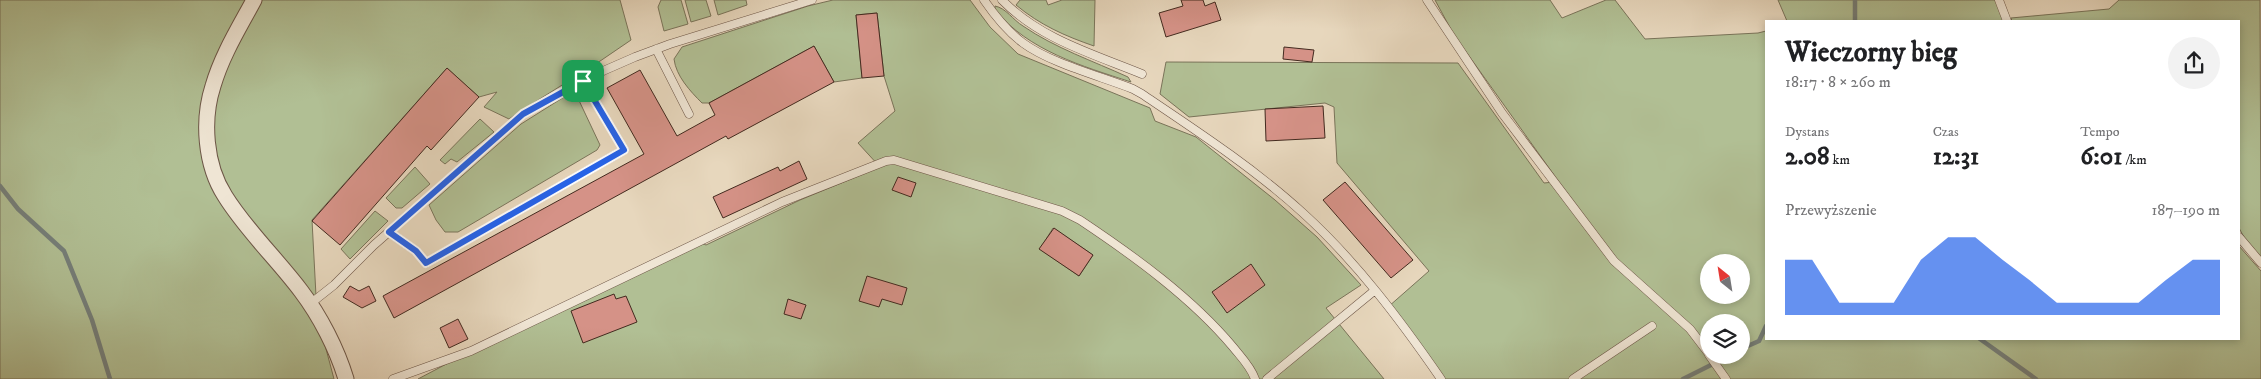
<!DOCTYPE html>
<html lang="pl">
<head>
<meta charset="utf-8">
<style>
  :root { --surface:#fff; --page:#f2f2f2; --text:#202124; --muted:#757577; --accent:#2563eb }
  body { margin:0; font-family:"IM FELL DW Pica",serif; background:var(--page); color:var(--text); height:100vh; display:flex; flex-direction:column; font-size:19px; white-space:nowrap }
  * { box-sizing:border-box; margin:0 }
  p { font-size:16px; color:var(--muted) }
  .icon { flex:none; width:28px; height:28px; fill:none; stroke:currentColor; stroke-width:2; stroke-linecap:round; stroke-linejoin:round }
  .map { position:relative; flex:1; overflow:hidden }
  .sheet { position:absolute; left:1765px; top:20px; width:475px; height:320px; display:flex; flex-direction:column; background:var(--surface); border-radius:0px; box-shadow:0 2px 8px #0003 }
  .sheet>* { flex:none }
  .needle { width:32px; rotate:330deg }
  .controls { position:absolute; left:1700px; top:254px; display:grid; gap:10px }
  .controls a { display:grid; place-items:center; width:50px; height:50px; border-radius:50%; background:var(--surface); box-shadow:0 2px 8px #0003; font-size:25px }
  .pin { position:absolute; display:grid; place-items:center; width:42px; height:42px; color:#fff; margin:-21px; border-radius:10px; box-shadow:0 2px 8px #0006 }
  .round { display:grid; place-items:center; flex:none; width:52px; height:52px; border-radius:26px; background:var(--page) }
  .summary { display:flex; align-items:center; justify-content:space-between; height:85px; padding:0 20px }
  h1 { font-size:28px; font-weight:800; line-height:38px }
  .metrics { display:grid; grid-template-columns:repeat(3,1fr); gap:8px; height:85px; padding:5px 20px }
  .metrics div { display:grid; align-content:center }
  .metrics b { font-size:25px; font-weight:800 }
  .metrics small { font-size:14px; font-weight:400 }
  .metrics p { font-size:14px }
  .chart { height:140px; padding:10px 20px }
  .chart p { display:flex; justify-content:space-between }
  .chart svg { width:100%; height:90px; margin-top:5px; fill:var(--accent); opacity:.7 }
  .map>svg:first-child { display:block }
</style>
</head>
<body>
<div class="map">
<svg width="2261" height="379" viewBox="0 0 2261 379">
  <rect width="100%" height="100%" fill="#e7d7bd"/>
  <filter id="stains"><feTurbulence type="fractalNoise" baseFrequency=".004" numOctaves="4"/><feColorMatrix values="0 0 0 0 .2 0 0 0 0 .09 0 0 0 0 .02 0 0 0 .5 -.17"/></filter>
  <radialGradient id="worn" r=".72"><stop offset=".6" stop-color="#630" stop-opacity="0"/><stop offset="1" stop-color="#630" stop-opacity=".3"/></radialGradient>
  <path fill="#b1bf94" stroke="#7a745a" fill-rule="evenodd" d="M 0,0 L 620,0 L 631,40 C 592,68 549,92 509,119 L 484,107 L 497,92 L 479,97 L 447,68 L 312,220 L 317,315 L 334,379 L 0,379 Z
    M 661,0 L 681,0 L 688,24 L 664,31 L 658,7 Z
    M 685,0 L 706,0 L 711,16 L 691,22 Z
    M 714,0 L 746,0 L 747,5 L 718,15 Z
    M 833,0 L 970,0 L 990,27 L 1018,54 L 1150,108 L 1155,121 L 1196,137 L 1275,200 L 1317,237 L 1361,285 L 1326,308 L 1384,379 L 418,379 L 471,351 L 697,241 L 706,245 L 800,200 L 880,167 L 858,143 L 895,111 L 884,76 L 877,13 L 856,15 L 862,78 L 834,82 L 814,46 L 709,103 L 702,103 C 690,91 676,76 674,59 L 682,47 L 808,6 ZM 1053,228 L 1093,255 L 1079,276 L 1040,249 Z
    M 1020,0 L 1046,0 L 1048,5 L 1062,0 L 1095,0 L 1094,46 C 1065,36 1040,25 1016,5 Z
    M 1435,0 L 1550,0 L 1562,18 L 1606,0 L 1615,0 L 1645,39 L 1758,33 L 1766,31 L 1766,339 L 2239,339 L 2239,246 L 2261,271 L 2261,379 L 1441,379 L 1388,307 L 1429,271 L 1337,163 L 1334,107 L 1325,103 L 1189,117 L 1160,94 L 1166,62 L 1458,63 L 1544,183 L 1554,182 L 1554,175 L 1454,35 ZM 1709,262 L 1741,262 L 1741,295 L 1709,295 ZM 1709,322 L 1741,322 L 1741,355 L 1709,355 Z
    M 1778,0 L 1999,0 L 2007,21 L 1787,21 Z
    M 2119,0 L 2260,0 L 2261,257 L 2245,239 L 2239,228 L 2239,21 L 2012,21 L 2011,18 L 2109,9 Z
    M 995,6 C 1006,8 1013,20 1023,26 C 1055,48 1093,61 1128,77 L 1131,82 C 1082,66 1029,51 995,10 Z
    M 572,92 L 575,92 L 600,145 L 597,150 L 475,222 L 458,232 L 445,232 L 436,220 L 429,205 L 521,124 Z
    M 480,119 L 494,132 L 457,162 L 451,159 L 445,164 L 440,160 Z
    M 415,167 L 430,184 L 402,208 L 396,208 L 386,198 Z
    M 375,211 L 388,221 L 350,259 L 341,249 Z"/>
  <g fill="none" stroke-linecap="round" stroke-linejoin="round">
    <path stroke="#757f7a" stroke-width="4.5" d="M 1855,0 L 1855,21
      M 0,186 L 18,209 L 64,251 L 92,320 L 110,379
      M 1980,339 L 2036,379
      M 1741,349 L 1759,341 L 1766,326
      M 1719,361 L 1730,355
      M 1683,379 L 1711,365"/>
  </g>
  <path fill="#d59287" stroke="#432a1f" d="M 1181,0 L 1203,0 L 1205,6 L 1215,2 L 1221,20 L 1166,37 L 1159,13 L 1183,6 Z
    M 877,13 L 884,76 L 862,78 L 856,15 Z
    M 814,46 L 834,82 L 728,139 L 726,136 L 394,318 L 383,296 L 644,154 L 607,88 L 640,70 L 677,136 L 715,115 L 709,103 Z
    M 1284,47 L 1314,50 L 1312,62 L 1283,59 Z
    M 447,68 L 479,97 L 431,150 L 427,146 L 340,245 L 312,221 Z
    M 1323,106 L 1325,138 L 1266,141 L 1265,109 Z
    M 799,161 L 807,179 L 723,218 L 713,197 L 778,167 L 780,171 Z
    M 898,177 L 916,183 L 911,197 L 892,190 Z
    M 1345,182 L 1413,260 L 1391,278 L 1323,200 Z
    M 1054,228 L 1093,255 L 1079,276 L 1039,249 Z
    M 1251,264 L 1265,285 L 1227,313 L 1212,292 Z
    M 867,276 L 907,288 L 902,305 L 882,299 L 879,307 L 859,301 Z
    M 350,286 L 359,291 L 369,286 L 376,301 L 362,308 L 343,297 Z
    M 614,294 L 616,299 L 626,296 L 637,322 L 583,343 L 571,311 Z
    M 788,299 L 806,305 L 801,319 L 784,314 Z
    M 458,319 L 468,339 L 449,348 L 440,328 Z"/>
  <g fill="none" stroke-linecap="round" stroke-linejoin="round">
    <defs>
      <path id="lane" d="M 984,0 C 995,16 1007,31 1023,43 C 1050,63 1100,76 1133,89 L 1142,94 C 1197,131 1255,169 1303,213 C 1356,261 1401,321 1441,379
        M 1002,0 C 1040,39 1093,54 1142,74
        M 1427,0 L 1502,113 L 1614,261 L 1690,329 L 1709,354
        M 1999,0 L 2007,21
        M 656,49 L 689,114
        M 389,232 L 416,251 L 426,263 L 624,150 L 583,81
        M 2239,237 L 2261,263
        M 310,304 L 334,285 L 374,245 L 523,114 L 603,71 L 635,57 L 670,44 L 812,0
        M 1709,355 L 1726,379
        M 393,379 L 471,351 L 782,202 L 886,161 L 894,160 L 1062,211 L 1080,220 C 1134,256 1192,298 1233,347 C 1241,357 1251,367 1255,379
        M 1267,379 L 1374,291
        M 1573,379 L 1652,326"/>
      <path id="street" d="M 254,0 C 239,28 222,55 213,86 C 202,120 205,165 225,196 C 246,230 277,259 301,291 C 320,316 337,349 346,379"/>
    </defs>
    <use href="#lane" stroke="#6c5546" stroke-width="9"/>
    <use href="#street" stroke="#6c5546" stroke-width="17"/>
    <use href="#lane" stroke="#efe5d4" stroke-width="8"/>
    <use href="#street" stroke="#efe5d4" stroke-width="15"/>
  </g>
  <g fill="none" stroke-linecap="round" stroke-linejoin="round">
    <defs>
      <path id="route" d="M 583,81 L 624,150 L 426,263 L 416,251 L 389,232 L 523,114 Z"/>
    </defs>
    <use href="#route" stroke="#fff" stroke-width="10"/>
    <use href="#route" stroke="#2563eb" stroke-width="6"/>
  </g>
  <rect width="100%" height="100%" filter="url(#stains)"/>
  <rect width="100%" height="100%" fill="url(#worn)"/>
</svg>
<div class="controls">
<a><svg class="needle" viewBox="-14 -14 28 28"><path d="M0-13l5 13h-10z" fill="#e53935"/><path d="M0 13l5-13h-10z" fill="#757577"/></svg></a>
<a><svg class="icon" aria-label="layers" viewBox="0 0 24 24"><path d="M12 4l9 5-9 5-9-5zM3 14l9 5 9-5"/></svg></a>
</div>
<div class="pin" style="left:583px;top:81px;background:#1e9e55"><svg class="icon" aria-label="arrive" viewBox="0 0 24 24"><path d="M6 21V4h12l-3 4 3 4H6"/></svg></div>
<section class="sheet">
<div class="summary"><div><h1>Wieczorny bieg</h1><p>18:17 · 8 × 260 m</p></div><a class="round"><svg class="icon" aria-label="share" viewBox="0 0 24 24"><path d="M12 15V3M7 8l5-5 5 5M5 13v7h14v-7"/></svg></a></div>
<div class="metrics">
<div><p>Dystans</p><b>2.08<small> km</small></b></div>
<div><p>Czas</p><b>12:31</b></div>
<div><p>Tempo</p><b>6:01<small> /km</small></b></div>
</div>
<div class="chart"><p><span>Przewyższenie</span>187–190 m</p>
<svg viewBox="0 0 160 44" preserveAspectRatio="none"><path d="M0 44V17L10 17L20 38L30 38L40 38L50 17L60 6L70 6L80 17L90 27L100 38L110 38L120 38L130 38L140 27L150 17L160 17V44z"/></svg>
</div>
</section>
</div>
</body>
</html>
